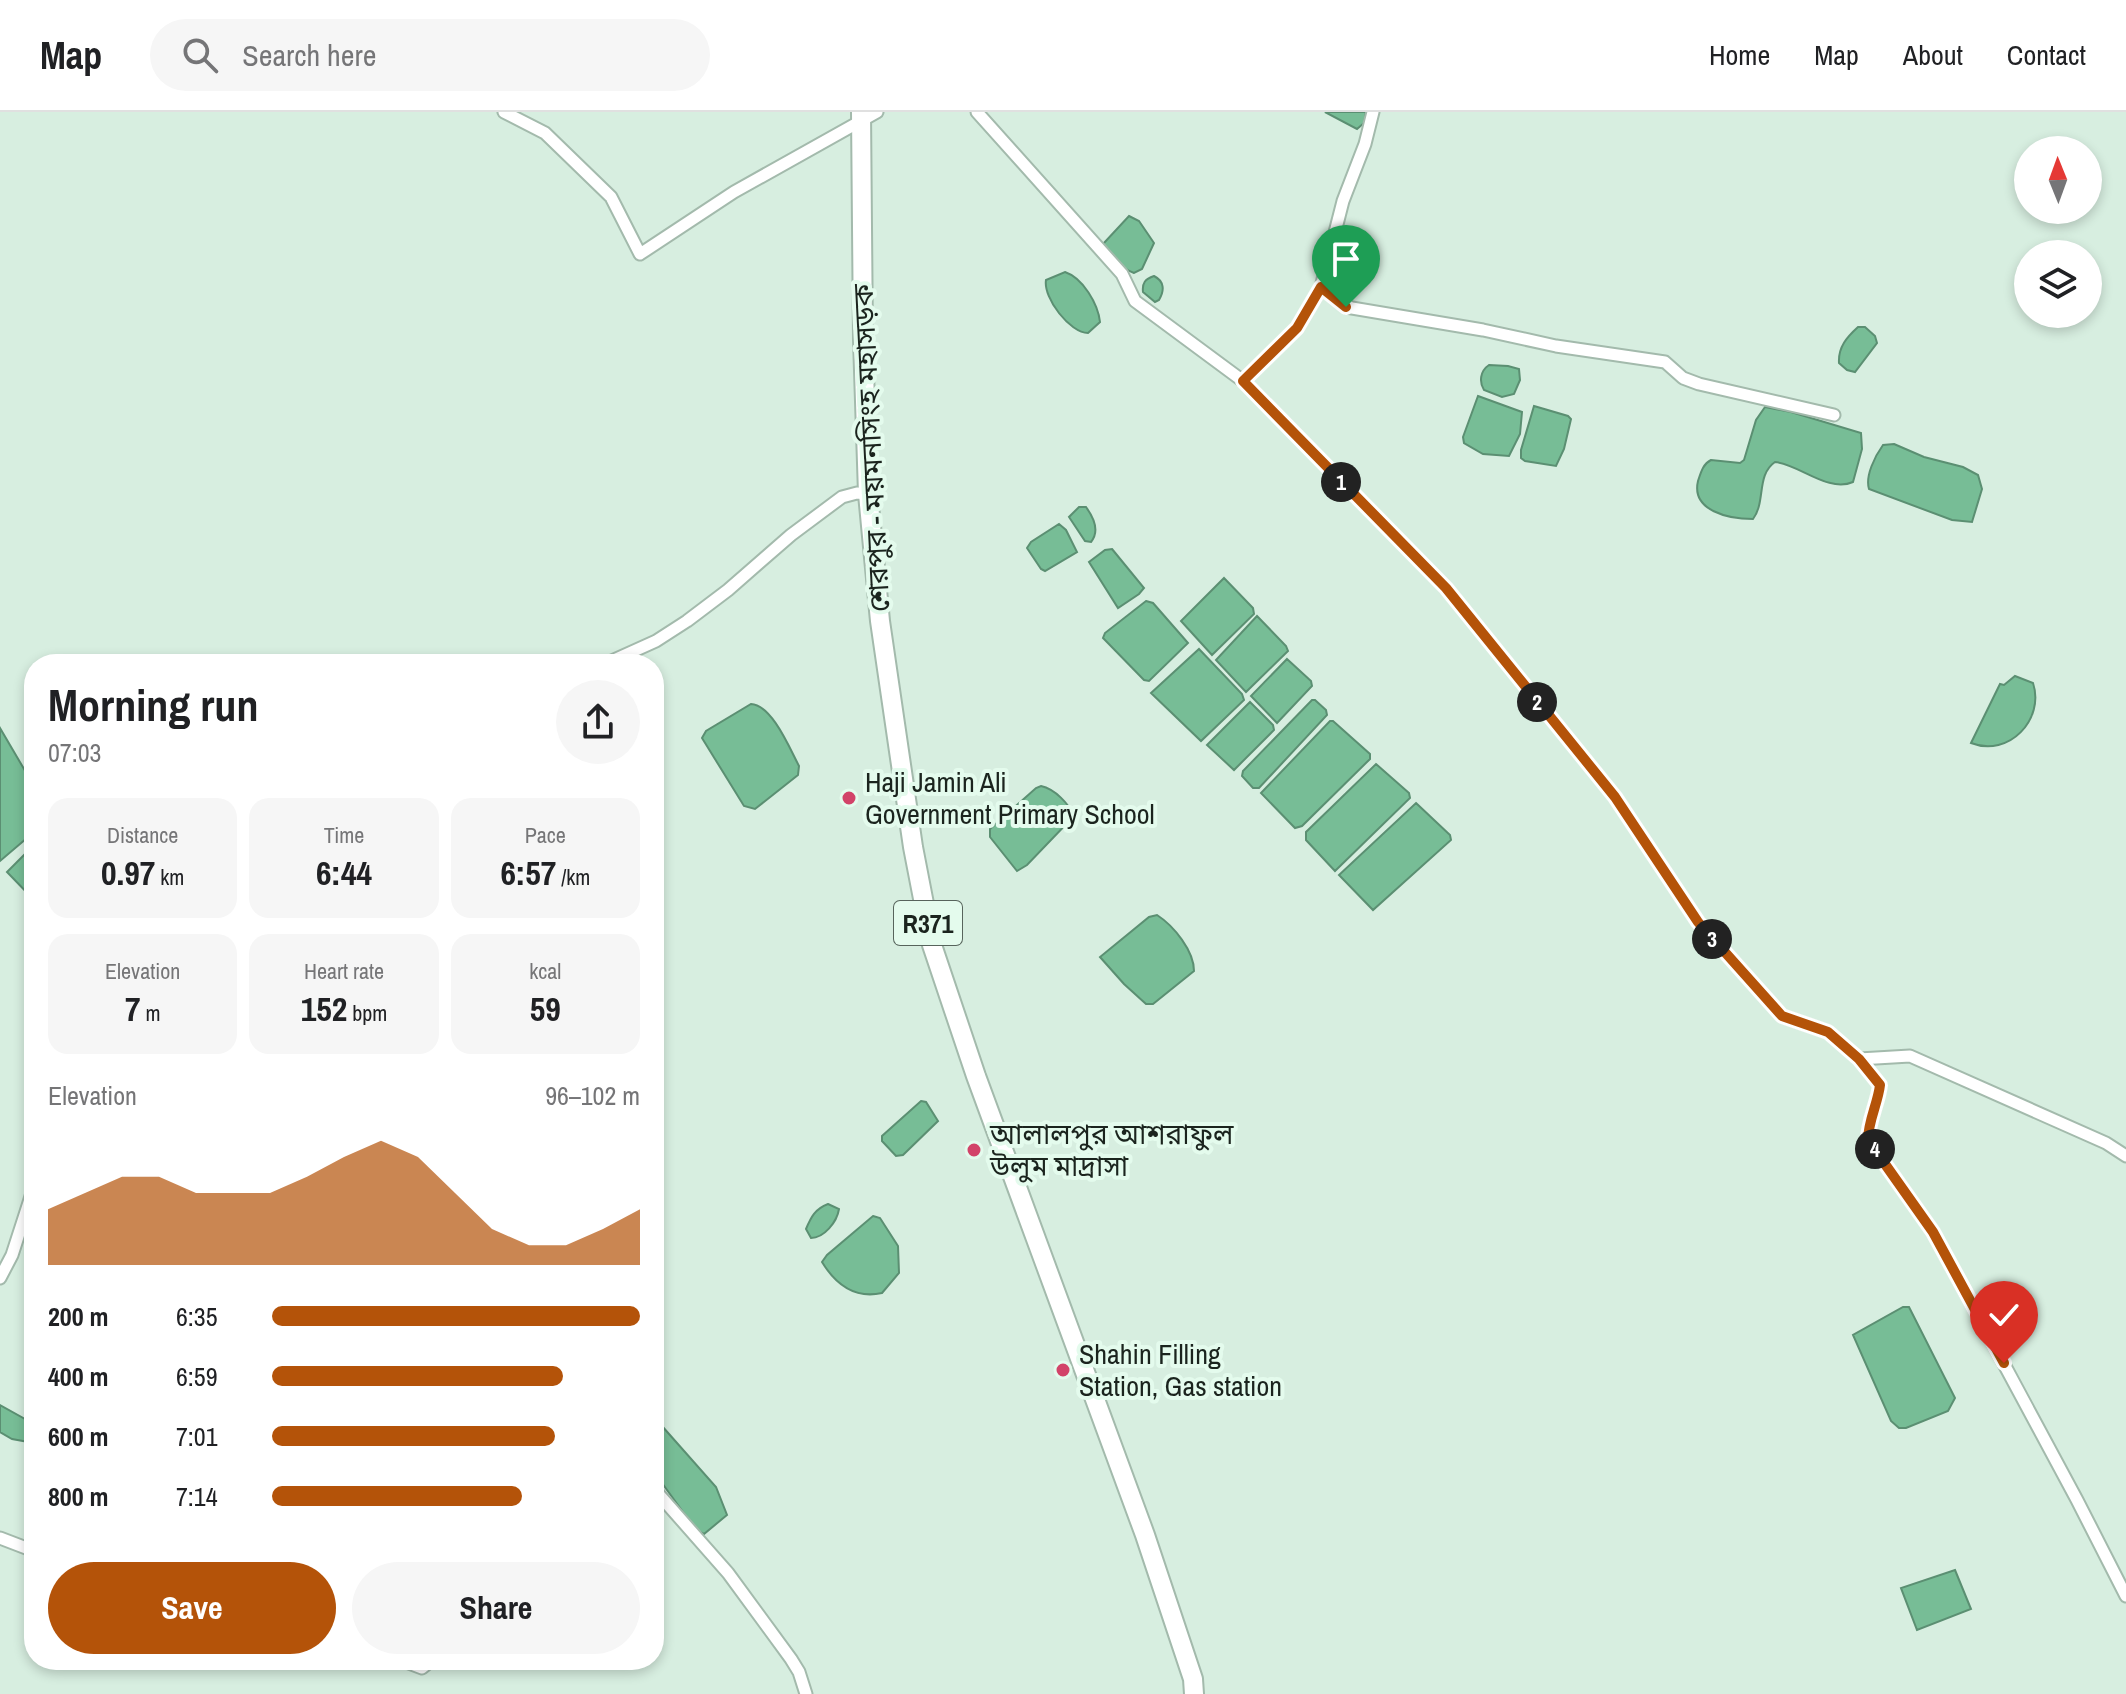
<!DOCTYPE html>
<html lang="en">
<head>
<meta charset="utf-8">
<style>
  :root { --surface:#fff; --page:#f6f6f6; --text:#202124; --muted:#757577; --line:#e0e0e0; --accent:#b45309 }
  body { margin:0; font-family:"Archivo Narrow","Noto Sans Bengali",sans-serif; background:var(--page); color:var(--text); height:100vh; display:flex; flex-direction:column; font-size:30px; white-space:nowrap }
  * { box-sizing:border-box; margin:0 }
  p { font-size:26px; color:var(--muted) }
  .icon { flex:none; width:44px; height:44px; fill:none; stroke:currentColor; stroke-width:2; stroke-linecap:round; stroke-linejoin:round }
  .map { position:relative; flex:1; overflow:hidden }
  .sheet { position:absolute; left:24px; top:542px; width:640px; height:1016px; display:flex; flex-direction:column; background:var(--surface); border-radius:32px; box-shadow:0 4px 12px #0003 }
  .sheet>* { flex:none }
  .needle { width:52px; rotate:359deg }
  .tools { position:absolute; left:2014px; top:24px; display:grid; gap:16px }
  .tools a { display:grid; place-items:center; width:88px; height:88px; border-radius:50%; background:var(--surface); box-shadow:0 4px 12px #0003; font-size:40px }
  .pin { position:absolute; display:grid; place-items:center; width:68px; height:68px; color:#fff; margin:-82px -34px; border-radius:50% 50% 50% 0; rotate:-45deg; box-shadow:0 0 8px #0007 }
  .pin .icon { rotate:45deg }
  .km { position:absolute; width:40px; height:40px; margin:-20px; border-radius:50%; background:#222; color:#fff; font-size:22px; line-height:40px; text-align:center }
  .round { display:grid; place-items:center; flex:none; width:84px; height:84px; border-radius:42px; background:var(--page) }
  .overview { display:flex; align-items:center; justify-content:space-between; height:136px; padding:0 24px }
  h1 { font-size:44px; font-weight:700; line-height:60px }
  .figures { display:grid; grid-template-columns:repeat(3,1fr); gap:12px; height:136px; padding:8px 24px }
  .figures div { display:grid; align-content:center; border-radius:20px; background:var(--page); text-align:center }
  .figures b { font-size:34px; font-weight:700 }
  .figures small { font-size:22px; font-weight:400 }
  .figures p { font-size:22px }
  .chart { height:224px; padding:16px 24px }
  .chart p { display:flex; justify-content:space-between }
  .chart svg { width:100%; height:144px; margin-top:8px; fill:var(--accent); opacity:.7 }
  .primary-button { display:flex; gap:16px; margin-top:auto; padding:16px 24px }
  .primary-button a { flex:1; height:92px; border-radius:48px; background:var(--accent); color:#fff; font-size:32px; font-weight:700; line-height:92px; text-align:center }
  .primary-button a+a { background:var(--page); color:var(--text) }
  ul { padding:0 24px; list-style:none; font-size:26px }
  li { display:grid; grid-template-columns:128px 96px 1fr; align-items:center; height:60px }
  li i { height:20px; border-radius:10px; background:var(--accent) }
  header { display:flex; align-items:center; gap:48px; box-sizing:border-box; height:112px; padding:0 40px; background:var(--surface); border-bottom:2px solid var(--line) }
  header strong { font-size:38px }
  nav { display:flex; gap:44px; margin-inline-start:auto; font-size:28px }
  .search { width:560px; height:72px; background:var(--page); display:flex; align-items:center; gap:20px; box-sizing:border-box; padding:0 28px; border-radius:44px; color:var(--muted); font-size:30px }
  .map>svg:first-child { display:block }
</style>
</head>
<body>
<header>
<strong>Map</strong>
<div class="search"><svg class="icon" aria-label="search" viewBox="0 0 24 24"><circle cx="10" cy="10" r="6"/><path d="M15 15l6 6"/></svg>Search here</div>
<nav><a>Home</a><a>Map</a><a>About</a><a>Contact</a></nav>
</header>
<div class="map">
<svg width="2126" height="1582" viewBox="0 0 2126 1582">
  <rect width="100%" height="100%" fill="#d7eee0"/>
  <path fill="#77bd96" stroke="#5b8f72" stroke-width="2" d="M 1325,0 L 1366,0 L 1364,11 L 1357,17 Z
    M 1129,104 L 1139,109 L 1154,131 L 1142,157 L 1134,161 C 1123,157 1107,143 1103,132 Z
    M 1065,160 C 1083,166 1098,192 1100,210 L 1088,221 C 1070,221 1043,186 1046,168 Z
    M 1154,164 C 1164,169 1165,178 1159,188 L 1155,190 L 1143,180 C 1142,171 1145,167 1154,164 Z
    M 1858,215 L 1865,215 L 1875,224 L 1877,231 L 1855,260 L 1847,258 L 1839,251 C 1838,235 1847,225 1858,215 Z
    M 1489,253 L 1508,254 L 1519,257 L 1520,268 L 1514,282 L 1502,285 L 1484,278 C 1479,270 1480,259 1489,253 Z
    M 1478,284 L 1522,300 L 1520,322 L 1509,344 L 1483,342 L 1464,331 L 1463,325 Z
    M 1534,294 L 1568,304 L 1571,307 L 1564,337 L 1556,354 L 1525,349 L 1521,346 L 1521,338 Z
    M 1765,295 L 1791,300 L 1861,321 L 1862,337 L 1853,370 C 1828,381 1799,352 1775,350 C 1756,363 1766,390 1753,407 C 1729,407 1691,399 1698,369 C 1701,360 1703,352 1711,348 L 1740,351 L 1744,348 L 1756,308 Z
    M 1894,332 L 1924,345 L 1963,355 L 1978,363 L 1982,377 L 1972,410 L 1952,408 L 1869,377 C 1865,364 1875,344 1883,333 Z
    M 1079,395 L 1086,395 C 1094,406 1100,419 1091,430 L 1085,429 L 1069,405 Z
    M 1059,412 L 1066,418 L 1077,440 L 1045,459 L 1041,457 L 1027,436 L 1031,430 Z
    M 1112,437 L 1144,476 L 1139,482 L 1118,496 L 1089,450 L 1105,438 Z
    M 1224,466 L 1253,496 L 1254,502 L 1212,543 L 1181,509 Z
    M 1146,489 L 1153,491 L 1188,531 L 1149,569 L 1144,568 L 1103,526 L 1105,521 Z
    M 1257,504 L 1286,534 L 1288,539 L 1246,580 L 1216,548 Z
    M 1199,537 L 1242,582 L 1244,588 L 1201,629 L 1151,581 Z
    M 1287,547 L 1311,569 L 1312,574 L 1277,611 L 1251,584 Z
    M 2015,564 L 2033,571 C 2045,607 2009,646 1971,631 L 2000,572 L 2004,573 Z
    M 1312,588 L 1315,588 L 1326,598 L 1327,603 L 1259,676 L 1253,676 L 1242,664 L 1243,659 Z
    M 1250,590 L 1273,613 L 1274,618 L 1234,658 L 1207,633 Z
    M 751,592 C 772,593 790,637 799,654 L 798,663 L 755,697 L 744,694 L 702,626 L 706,619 Z
    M 1330,609 L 1333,609 L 1370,642 L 1370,647 L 1302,714 L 1295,716 L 1261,681 Z
    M 0,616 L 34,674 L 34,720 L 0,749 Z
    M 1376,652 L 1409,681 L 1410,686 L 1335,759 L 1306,728 L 1306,720 Z
    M 1041,674 C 1055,677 1069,692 1074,704 L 1027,753 L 1017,759 L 990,725 L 990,717 L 1036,676 Z
    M 1416,691 L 1450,723 L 1451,728 L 1373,798 L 1339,763 Z
    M 34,733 L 34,788 L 7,760 Z
    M 1157,803 C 1174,814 1194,839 1194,859 L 1153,892 L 1146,892 L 1124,872 L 1100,845 L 1149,805 Z
    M 921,989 L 926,990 L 938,1009 L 903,1043 L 896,1044 L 882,1029 L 882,1024 Z
    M 828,1092 L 839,1097 C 837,1110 824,1126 811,1126 L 806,1117 C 811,1105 815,1097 828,1092 Z
    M 873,1104 L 880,1106 L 898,1134 L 899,1161 L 882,1181 C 855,1187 836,1173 822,1150 L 827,1143 Z
    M 1903,1195 L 1909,1195 L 1955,1286 L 1948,1299 L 1906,1316 L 1899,1316 L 1891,1309 L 1853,1223 Z
    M 0,1293 L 34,1312 L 34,1331 L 12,1327 L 0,1320 Z
    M 654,1305 L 716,1375 L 727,1403 L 704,1422 L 696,1418 L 654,1360 Z
    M 1955,1458 L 1971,1497 L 1917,1518 L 1901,1476 Z"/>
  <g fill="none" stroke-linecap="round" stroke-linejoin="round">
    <defs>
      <path id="minor" d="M 504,0 L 545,21 L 611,85 L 640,142 L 734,80 L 877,0
        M 977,0 L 1122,162 L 1135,189 L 1243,269 L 1446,476 L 1615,685 L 1698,810 L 1782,904 L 1828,920 L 1859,947 L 1880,973 C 1878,991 1868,1009 1868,1028 L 1933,1120 L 2077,1388 L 2126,1484
        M 1321,175 L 1346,195 L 1483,218 L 1556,234 L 1665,250 L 1683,266 L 1699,272 L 1834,303
        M 1243,269 L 1297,216 L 1321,175 L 1343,89 L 1365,32 L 1373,0
        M 605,552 L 656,529 L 687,509 L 728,478 L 791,423 L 842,385 L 857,381 L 868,382
        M 1859,947 L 1910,944 L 2106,1031 L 2126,1044
        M 0,1166 L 12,1143 L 34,1075
        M 654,1377 L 728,1461 L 791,1547 L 799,1560 L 806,1582
        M 0,1426 L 34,1439
        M 401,1548 L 422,1556 L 432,1548"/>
      <path id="primary" d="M 861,0 L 863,228 L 868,382 L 880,509 L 913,735 L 932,833 L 976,964 L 1145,1423 L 1193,1567 L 1194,1582"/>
    </defs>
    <use href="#minor" stroke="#a3baac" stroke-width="15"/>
    <use href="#primary" stroke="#a3baac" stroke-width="22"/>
    <use href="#minor" stroke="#fff" stroke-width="11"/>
    <use href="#primary" stroke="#fff" stroke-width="18"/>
  </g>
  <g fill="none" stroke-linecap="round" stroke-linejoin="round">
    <defs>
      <path id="route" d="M 1346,195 L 1321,175 L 1297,216 L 1243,269 L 1446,476 L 1615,685 L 1698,810 L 1782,904 L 1828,920 L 1859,947 L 1880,973 C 1878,991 1868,1009 1868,1028 L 1933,1120 L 2004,1251"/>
    </defs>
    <use href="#route" stroke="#fff" stroke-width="16"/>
    <use href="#route" stroke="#b45309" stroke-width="10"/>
  </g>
  <g fill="#d24369" stroke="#e4fbed" stroke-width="3">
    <circle cx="849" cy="686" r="8"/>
    <circle cx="974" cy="1038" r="8"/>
    <circle cx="1063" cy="1258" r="8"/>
  </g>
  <g text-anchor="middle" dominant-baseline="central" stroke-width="8" stroke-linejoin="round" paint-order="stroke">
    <rect fill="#e4fbed" stroke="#57645c" stroke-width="2" x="894" y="789" width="68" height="44" rx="6"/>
    <g font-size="26" font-weight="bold" fill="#1b241e">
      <text x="928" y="811">R371</text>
    </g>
    <g font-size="28" fill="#1b241e" stroke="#e4fbed">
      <text transform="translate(871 336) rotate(-93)">শেরপুর - ময়মনসিংহ মহাসড়ক</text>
    </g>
    <g font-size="28" fill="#1b241e" stroke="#e4fbed" text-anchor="start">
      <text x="865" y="670">Haji Jamin Ali<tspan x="865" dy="32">Government Primary School</tspan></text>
      <text x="990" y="1022">আলালপুর আশরাফুল<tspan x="990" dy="32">উলুম মাদ্রাসা</tspan></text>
      <text x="1079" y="1242">Shahin Filling<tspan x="1079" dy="32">Station, Gas station</tspan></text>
    </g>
  </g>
</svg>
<div class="tools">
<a><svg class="needle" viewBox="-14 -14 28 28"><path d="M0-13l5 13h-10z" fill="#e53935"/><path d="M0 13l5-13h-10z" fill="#757577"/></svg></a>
<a><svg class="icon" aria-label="layers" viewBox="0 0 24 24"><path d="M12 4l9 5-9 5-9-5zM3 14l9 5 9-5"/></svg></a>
</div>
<div class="pin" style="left:1346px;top:195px;background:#1e9e55"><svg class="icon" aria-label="arrive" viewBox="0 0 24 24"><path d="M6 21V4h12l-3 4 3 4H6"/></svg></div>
<div class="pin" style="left:2004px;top:1251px;background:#d93025"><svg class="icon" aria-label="check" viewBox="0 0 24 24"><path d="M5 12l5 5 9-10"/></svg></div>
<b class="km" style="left:1341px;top:370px">1</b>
<b class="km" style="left:1537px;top:590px">2</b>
<b class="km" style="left:1712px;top:827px">3</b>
<b class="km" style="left:1875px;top:1037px">4</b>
<section class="sheet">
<div class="overview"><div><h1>Morning run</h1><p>07:03</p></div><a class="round"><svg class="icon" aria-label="share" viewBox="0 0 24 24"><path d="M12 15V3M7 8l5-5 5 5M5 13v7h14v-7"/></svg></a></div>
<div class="figures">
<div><p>Distance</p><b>0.97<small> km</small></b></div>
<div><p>Time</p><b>6:44</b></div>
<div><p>Pace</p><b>6:57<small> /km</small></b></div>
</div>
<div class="figures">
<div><p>Elevation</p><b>7<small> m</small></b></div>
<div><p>Heart rate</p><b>152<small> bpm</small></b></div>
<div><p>kcal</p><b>59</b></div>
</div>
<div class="chart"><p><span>Elevation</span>96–102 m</p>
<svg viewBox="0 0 160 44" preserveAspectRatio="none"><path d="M0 44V27L10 22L20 17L30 17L40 22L50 22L60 22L70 17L80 11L90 6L100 11L110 22L120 33L130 38L140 38L150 33L160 27V44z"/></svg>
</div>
<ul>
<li><b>200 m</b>6:35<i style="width:100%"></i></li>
<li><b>400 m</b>6:59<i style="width:79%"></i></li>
<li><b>600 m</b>7:01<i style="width:77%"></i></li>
<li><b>800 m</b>7:14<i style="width:68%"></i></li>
</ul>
<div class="primary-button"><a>Save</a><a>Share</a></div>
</section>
</div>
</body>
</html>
